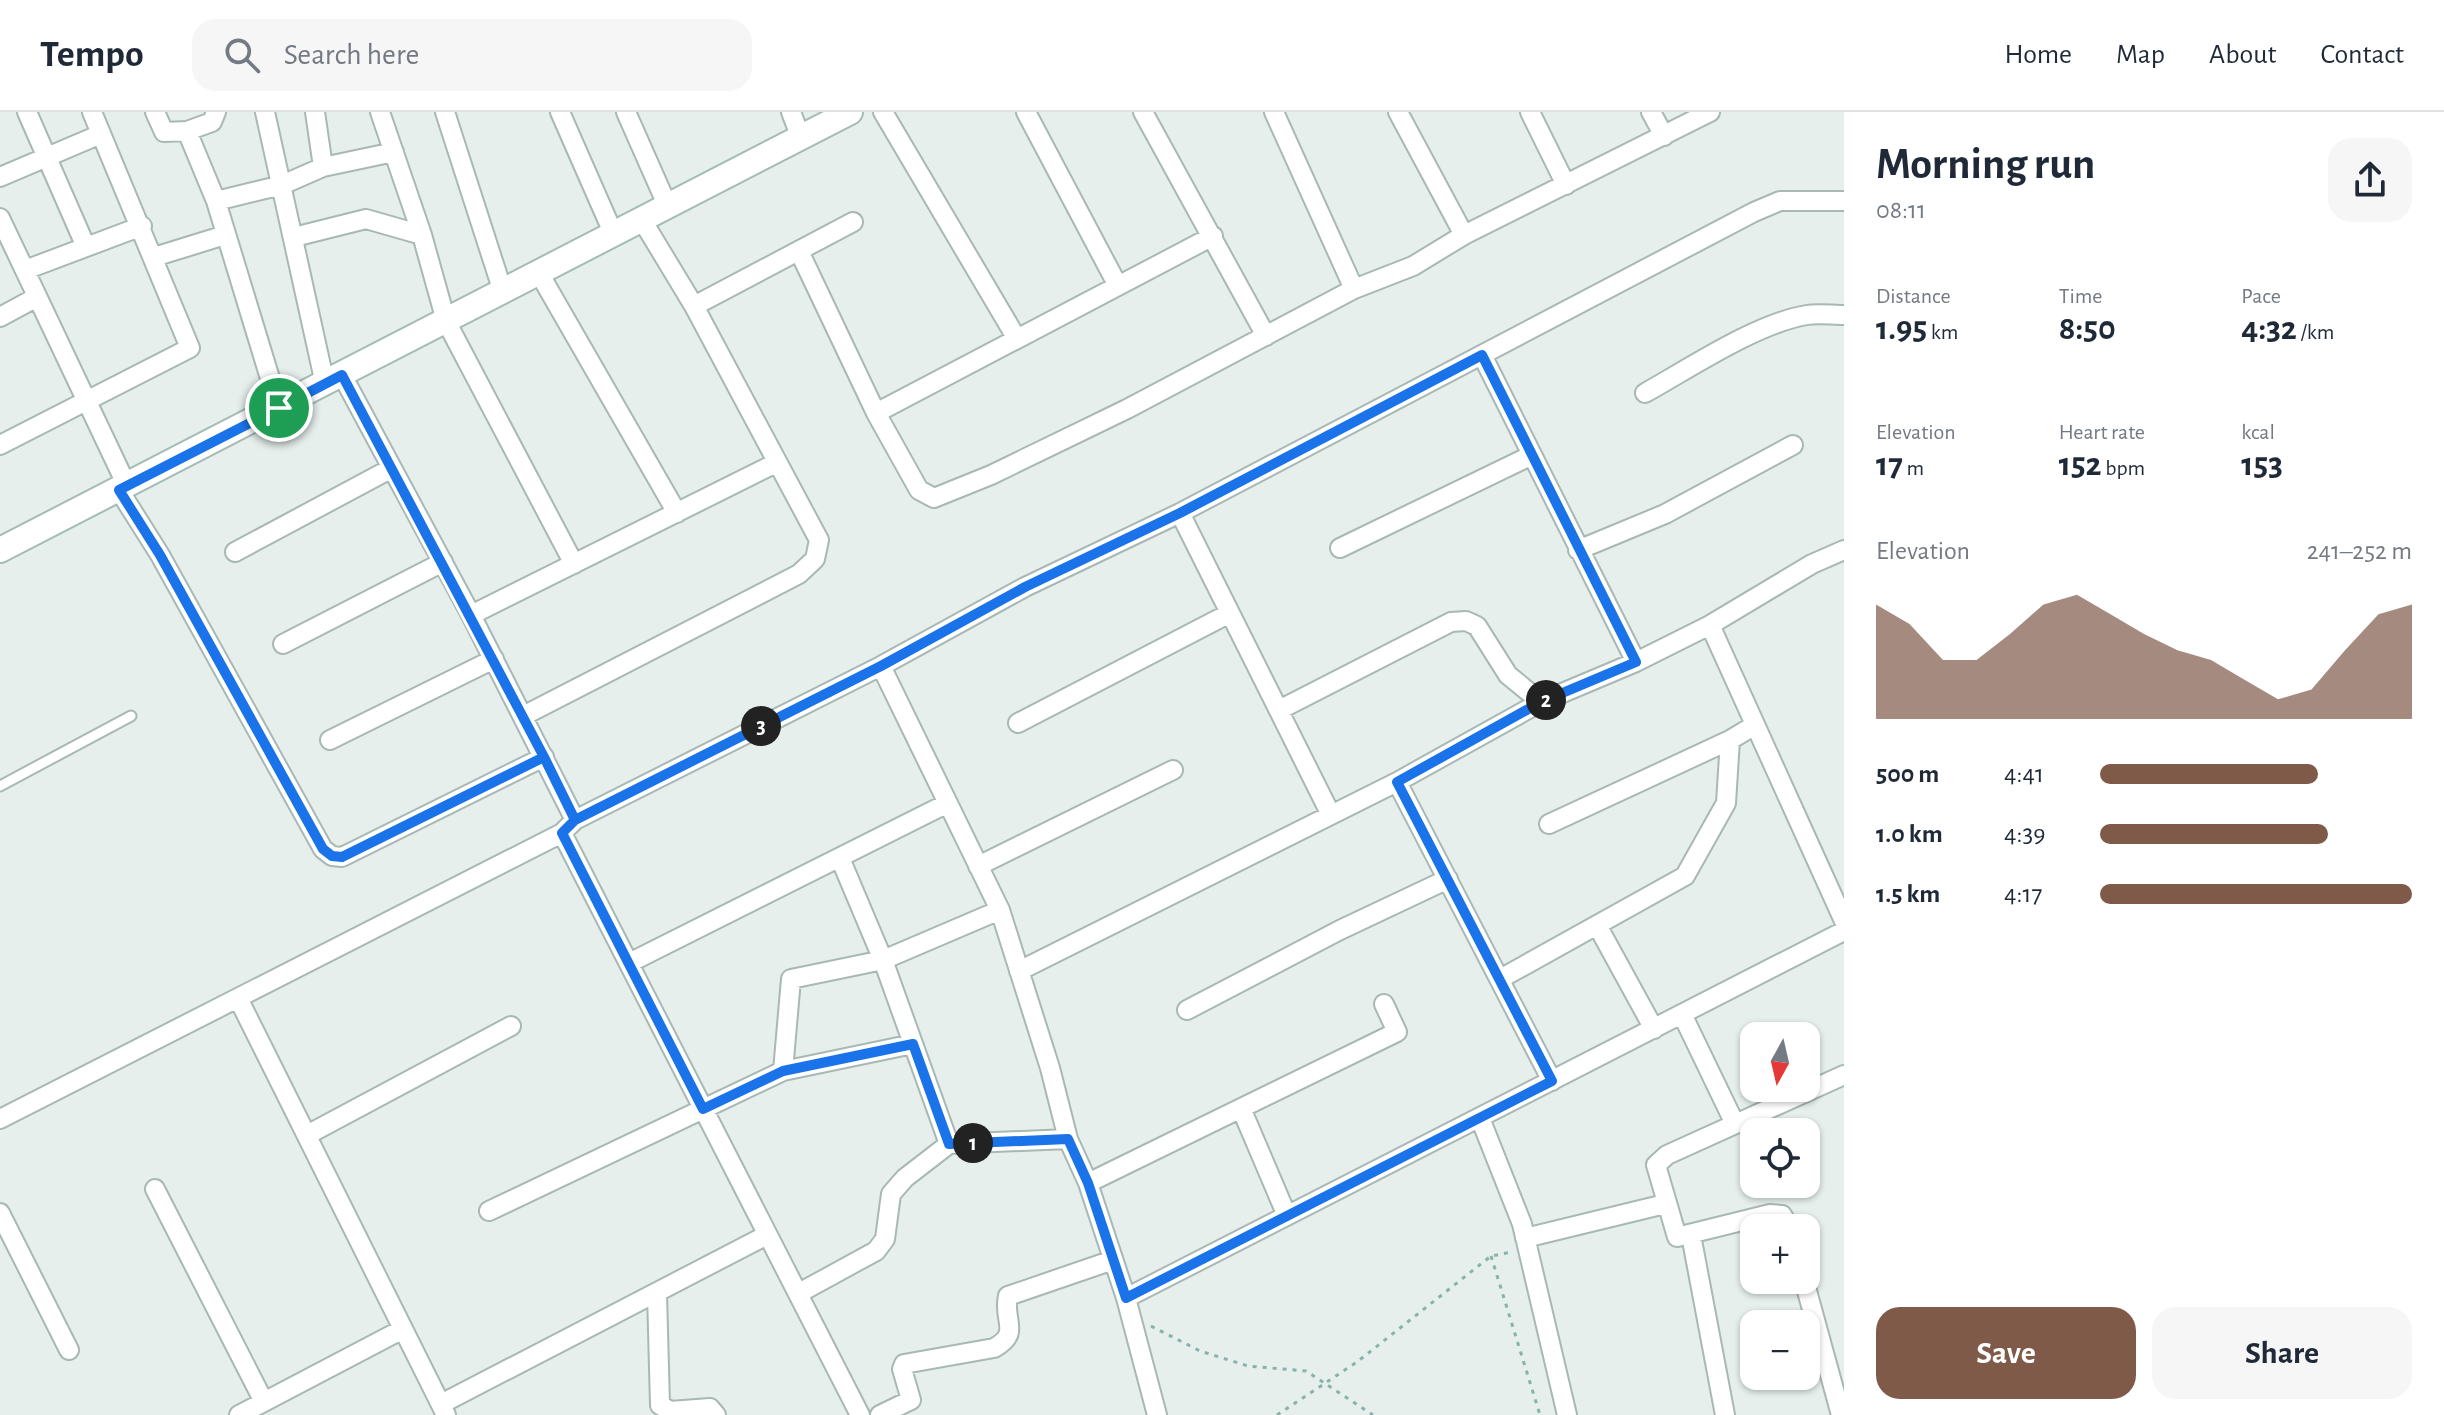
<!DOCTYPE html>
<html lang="en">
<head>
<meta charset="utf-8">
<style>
  :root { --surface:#fff; --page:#f6f6f7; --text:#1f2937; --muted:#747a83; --line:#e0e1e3; --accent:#7f5a49 }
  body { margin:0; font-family:"Alegreya Sans",sans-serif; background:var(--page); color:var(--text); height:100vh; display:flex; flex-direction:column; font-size:30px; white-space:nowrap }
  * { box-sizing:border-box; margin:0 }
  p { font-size:26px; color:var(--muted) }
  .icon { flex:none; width:44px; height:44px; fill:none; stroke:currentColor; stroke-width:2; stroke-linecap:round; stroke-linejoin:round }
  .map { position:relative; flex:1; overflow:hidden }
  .drawer { display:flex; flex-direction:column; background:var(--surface); width:600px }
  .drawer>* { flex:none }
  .needle { width:52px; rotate:188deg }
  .controls { position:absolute; left:1740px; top:910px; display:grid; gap:16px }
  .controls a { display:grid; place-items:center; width:80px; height:80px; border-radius:16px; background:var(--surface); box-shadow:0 2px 6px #0004; font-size:40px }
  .pin { position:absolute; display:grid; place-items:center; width:68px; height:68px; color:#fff; margin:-34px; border:4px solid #fff; border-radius:50%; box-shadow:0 2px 8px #0007 }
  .km { position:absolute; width:40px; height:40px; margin:-20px; border-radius:50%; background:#222; color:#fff; font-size:22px; line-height:40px; text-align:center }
  .round { display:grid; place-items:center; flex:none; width:84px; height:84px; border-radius:24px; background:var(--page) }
  .head { display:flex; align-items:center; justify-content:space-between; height:136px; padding:0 32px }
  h1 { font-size:44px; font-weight:600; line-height:60px }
  .metrics { display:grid; grid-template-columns:repeat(3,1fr); gap:12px; height:136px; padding:8px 32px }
  .metrics div { display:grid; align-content:center }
  .metrics b { font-size:34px; font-weight:600 }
  .metrics small { font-size:22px; font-weight:400 }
  .metrics p { font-size:22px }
  .chart { height:224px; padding:16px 32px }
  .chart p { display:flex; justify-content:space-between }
  .chart svg { width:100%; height:144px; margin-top:8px; fill:var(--accent); opacity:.7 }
  .action { display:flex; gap:16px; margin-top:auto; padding:16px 32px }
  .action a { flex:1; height:92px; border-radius:24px; background:var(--accent); color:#fff; font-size:32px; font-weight:600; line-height:92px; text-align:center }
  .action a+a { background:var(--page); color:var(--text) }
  ul { padding:0 32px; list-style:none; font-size:26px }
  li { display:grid; grid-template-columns:128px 96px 1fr; align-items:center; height:60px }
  li i { height:20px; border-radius:10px; background:var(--accent) }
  header { display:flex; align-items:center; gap:48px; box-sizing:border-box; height:112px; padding:0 40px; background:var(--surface); border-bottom:2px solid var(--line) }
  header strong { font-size:38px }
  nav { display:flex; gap:44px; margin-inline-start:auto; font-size:28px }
  .search { width:560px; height:72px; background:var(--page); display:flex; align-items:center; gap:20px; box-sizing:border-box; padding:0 28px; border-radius:24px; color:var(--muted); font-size:30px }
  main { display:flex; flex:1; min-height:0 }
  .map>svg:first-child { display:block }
</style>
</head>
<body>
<header>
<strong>Tempo</strong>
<div class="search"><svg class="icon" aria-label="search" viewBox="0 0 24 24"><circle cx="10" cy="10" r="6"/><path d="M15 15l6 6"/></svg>Search here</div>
<nav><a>Home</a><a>Map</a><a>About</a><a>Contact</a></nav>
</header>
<main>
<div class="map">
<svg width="1844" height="1303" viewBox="0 0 1844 1303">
  <rect width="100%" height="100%" fill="#e6efec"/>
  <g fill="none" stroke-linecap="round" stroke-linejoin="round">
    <defs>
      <path id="lane" d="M 0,674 L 131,604"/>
      <path id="street" d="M 27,0 L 86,135
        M 155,0 L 164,20 L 187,19
        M 216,0 L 212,10 L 187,19 L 216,89 L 279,296
        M 265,0 L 325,272
        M 315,0 L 323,55
        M 380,0 L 422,123 L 446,209 L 574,452
        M 445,0 L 503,180
        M 560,0 L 614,123
        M 626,0 L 668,95
        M 791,0 L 801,26
        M 883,0 L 1017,227
        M 1026,0 L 1118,174
        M 1143,0 L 1266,224
        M 1274,0 L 1354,177
        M 1398,0 L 1464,123
        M 1530,0 L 1566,73
        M 1651,0 L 1664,24
        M 0,65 L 101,22
        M 216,89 L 282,73 L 323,55 L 394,40
        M 0,106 L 127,374
        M 294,125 L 366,107 L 422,123
        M 799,139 L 876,301 L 919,378 L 934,386 L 991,363 L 1127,297 L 1354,177 L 1413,154 L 1464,123 L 1710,0
        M 154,145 L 225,123
        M 25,158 L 142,114
        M 539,161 L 677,401
        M 694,194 L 853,110
        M 0,205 L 37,185
        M 1482,243 L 1636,550
        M 342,263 L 471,503 L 575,708
        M 1645,281 C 1690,256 1757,211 1807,203 C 1818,201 1832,203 1844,203
        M 876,301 L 1213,124
        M 0,333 L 190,236 L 92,0
        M 119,378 L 160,443 L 323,737 L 332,744 L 342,745 L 544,645
        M 1180,401 L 1331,703
        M 1340,436 L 1530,344
        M 1578,438 L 1665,402 L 1793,333
        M 235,440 L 392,356
        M 471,503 L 776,351
        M 1710,513 L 1844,809
        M 283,532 L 443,450
        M 881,554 L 1000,798 L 1050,956 L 1068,1027 L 1088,1071 L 1126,1186 L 1157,1303
        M 1279,598 L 1451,510 L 1466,509 L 1477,514 L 1508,563 L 1541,590
        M 523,604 L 799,462 L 815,447 L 819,428 L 694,194 L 642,108
        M 1018,611 L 1230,501
        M 330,628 L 494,547
        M 1397,670 L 1552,969
        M 1549,712 L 1730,628 L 1755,613
        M 562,721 L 860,1303
        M 840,746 L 883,848 L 949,1032
        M 978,754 L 1173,658
        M 1597,813 L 1654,917
        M 629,851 L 948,691
        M 1019,859 L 1397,670 L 1541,590 L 1636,550 L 1710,513 L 1812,452 L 1844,438
        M 1500,867 L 1685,764 L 1726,691 L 1730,628
        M 238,886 L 446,1303
        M 1187,898 L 1340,818 L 1448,767
        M 1682,902 L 1735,1012
        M 783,959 L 791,867 L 883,848 L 1000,798
        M 1241,996 L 1287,1104
        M 1480,1006 L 1522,1112 L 1567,1303
        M 0,1007 L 562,721 L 575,708 L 881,554 L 1025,475 L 1180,401 L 1754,100 L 1780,89 L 1844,89
        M 307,1023 L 511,914
        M 1088,1071 L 1397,920 L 1384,892
        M 155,1077 L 264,1290
        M 489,1099 L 783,959 L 913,932
        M 0,1101 L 69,1238
        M 1790,1116 L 1782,1103 L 1770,1102 L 1677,1125 L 1656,1053 L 1667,1043 L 1844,963
        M 1691,1123 L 1725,1303
        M 1525,1126 L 1665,1092
        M 1804,1168 L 1841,1303
        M 657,1181 L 660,1293 L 670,1299 L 710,1296 L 716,1303
        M 799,1181 L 876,1139 L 885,1127 L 891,1082 L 905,1066 L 949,1032 L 1068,1027
        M 1126,1186 L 1844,819
        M 441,1292 L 767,1123
        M 239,1303 L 403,1217
        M 880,1303 L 911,1288 L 902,1257 L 904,1252 L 994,1236 C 1022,1221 1002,1208 1008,1184 L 1113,1148"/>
      <path id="secondary" d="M 0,438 L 850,0"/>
    </defs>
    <use href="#lane" stroke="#a8b8b4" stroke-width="13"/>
    <use href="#street" stroke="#a8b8b4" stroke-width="22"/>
    <use href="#secondary" stroke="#a4bbb6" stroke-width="28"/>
    <path stroke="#86b3ab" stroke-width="3" stroke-dasharray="4 6" stroke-linecap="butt" d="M 1491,1144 L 1540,1303
      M 1151,1214 L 1200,1239 L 1248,1254 L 1306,1259 L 1373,1303
      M 1277,1303 L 1357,1250 L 1491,1144 L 1512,1140"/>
    <use href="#lane" stroke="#fff" stroke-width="9"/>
    <use href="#street" stroke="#fff" stroke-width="18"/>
    <use href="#secondary" stroke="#fff" stroke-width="24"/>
  </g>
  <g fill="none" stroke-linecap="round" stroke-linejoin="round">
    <defs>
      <path id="route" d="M 279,296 L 342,263 L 544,645 L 575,708 L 562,721 L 703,997 L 783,959 L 913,932 L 949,1032 L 1068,1027 L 1088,1071 L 1126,1186 L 1552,969 L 1397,670 L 1541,590 L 1636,550 L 1482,243 L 1180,401 L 1025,475 L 881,554 L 575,708 L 544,645 L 342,745 L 332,744 L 323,737 L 160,443 L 119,378 L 279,296"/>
    </defs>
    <use href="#route" stroke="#fff" stroke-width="16"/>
    <use href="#route" stroke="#1a73e8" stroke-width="10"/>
  </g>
</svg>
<div class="controls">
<a><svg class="needle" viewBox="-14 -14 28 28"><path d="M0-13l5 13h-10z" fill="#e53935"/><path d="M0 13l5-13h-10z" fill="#747a83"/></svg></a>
<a><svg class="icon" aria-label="locate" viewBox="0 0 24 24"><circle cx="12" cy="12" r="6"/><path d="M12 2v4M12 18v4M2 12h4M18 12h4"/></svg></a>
<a>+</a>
<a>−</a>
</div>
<div class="pin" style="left:279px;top:296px;background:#1e9e55"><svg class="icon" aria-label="arrive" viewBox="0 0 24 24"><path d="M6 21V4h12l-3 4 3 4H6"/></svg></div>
<b class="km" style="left:973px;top:1031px">1</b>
<b class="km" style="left:1546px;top:588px">2</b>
<b class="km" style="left:761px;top:614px">3</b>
</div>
<section class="drawer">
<div class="head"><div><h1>Morning run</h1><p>08:11</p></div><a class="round"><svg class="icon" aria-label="share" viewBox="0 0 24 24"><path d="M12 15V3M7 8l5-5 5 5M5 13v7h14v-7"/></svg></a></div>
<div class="metrics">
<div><p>Distance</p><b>1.95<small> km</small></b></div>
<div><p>Time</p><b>8:50</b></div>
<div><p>Pace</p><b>4:32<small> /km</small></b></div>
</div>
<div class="metrics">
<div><p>Elevation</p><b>17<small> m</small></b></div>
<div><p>Heart rate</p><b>152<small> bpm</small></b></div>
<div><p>kcal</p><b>153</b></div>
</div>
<div class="chart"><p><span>Elevation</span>241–252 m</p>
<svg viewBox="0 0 160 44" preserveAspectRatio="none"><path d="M0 44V9L10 15L20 26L30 26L40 18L50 9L60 6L70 12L80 18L90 23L100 26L110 32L120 38L130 35L140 23L150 12L160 9V44z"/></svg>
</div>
<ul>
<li><b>500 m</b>4:41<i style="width:70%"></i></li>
<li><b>1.0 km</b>4:39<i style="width:73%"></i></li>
<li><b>1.5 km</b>4:17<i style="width:100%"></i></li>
</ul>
<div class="action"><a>Save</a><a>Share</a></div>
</section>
</main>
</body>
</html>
